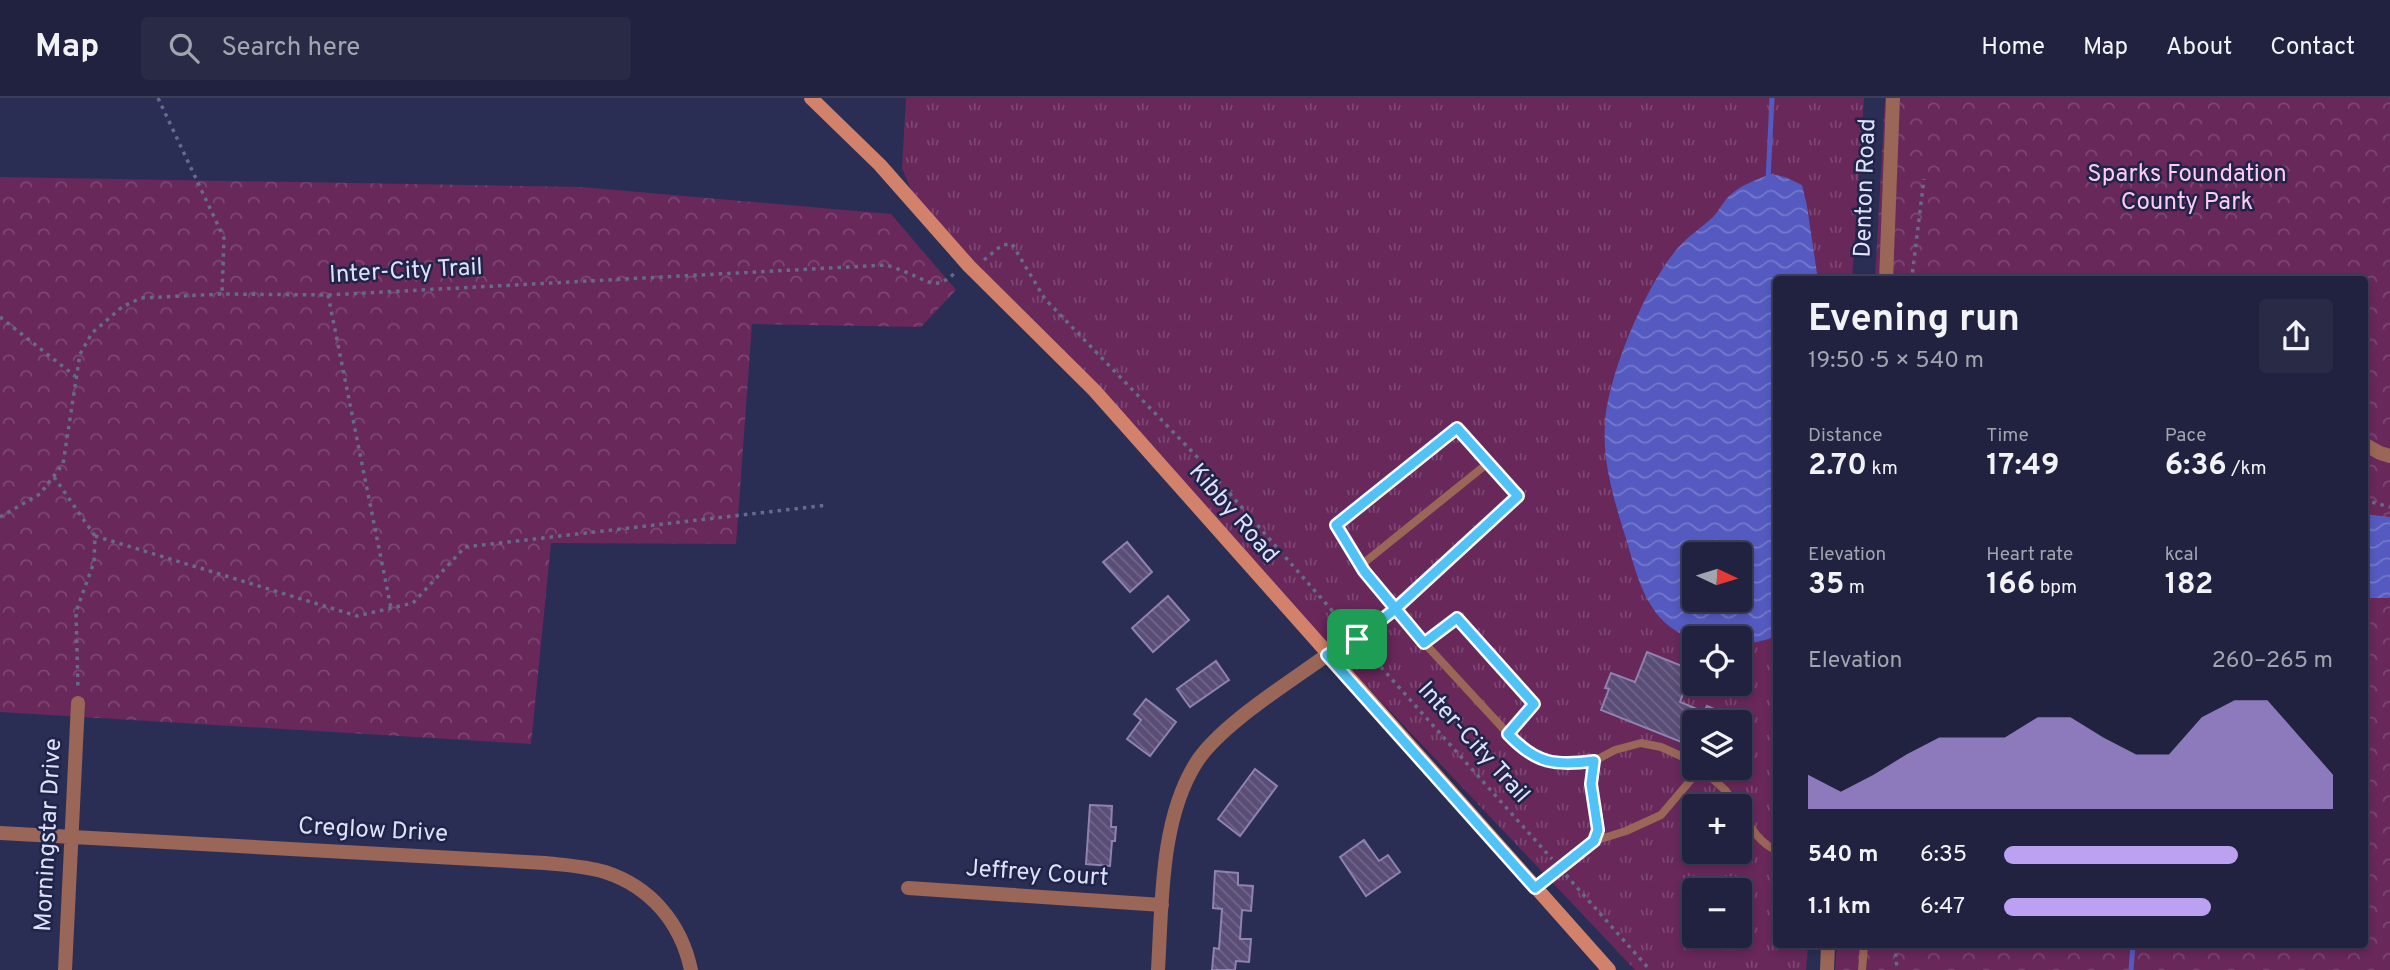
<!DOCTYPE html>
<html lang="en">
<head>
<meta charset="utf-8">
<style>
  :root { --surface:#20223f; --page:#282a46; --text:#f1f3f6; --muted:#a2a4b0; --line:#3d3f59; --accent:#bca0f2 }
  body { margin:0; font-family:Overpass,sans-serif; background:var(--page); color:var(--text); height:100vh; display:flex; flex-direction:column; font-size:26px; white-space:nowrap }
  * { box-sizing:border-box; margin:0 }
  p { font-size:23px; color:var(--muted) }
  .icon { flex:none; width:38px; height:38px; fill:none; stroke:currentColor; stroke-width:2; stroke-linecap:round; stroke-linejoin:round }
  .map { position:relative; flex:1; overflow:hidden }
  .drawer { position:absolute; left:1773px; top:178px; width:595px; height:672px; display:flex; flex-direction:column; background:var(--surface); border-radius:7px; box-shadow:0 4px 10px #0003,0 0 0 2px var(--line) }
  .drawer>* { flex:none }
  .needle { width:46px; rotate:94deg }
  .controls { position:absolute; left:1682px; top:444px; display:grid; gap:14px }
  .controls a { display:grid; place-items:center; width:70px; height:70px; border-radius:7px; background:var(--surface); box-shadow:0 4px 10px #0003,0 0 0 2px var(--line); font-size:35px }
  .pin { position:absolute; display:grid; place-items:center; width:60px; height:60px; color:#fff; margin:-30px; border-radius:14px; box-shadow:0 4px 10px #0006 }
  .round { display:grid; place-items:center; flex:none; width:74px; height:74px; border-radius:7px; background:var(--page) }
  .summary { display:flex; align-items:center; justify-content:space-between; height:119px; padding:0 35px }
  h1 { font-size:38px; font-weight:700; line-height:52px }
  .figures { display:grid; grid-template-columns:repeat(3,1fr); gap:10px; height:119px; padding:7px 35px }
  .figures div { display:grid; align-content:center }
  .figures b { font-size:30px; font-weight:700 }
  .figures small { font-size:19px; font-weight:400 }
  .figures p { font-size:19px }
  .chart { height:196px; padding:14px 35px }
  .chart p { display:flex; justify-content:space-between }
  .chart svg { width:100%; height:126px; margin-top:7px; fill:var(--accent); opacity:.7 }
  ul { padding:0 35px; list-style:none; font-size:23px }
  li { display:grid; grid-template-columns:112px 84px 1fr; align-items:center; height:52px }
  li i { height:18px; border-radius:9px; background:var(--accent) }
  header { display:flex; align-items:center; gap:42px; box-sizing:border-box; height:98px; padding:0 35px; background:var(--surface); border-bottom:2px solid var(--line) }
  header strong { font-size:33px }
  nav { display:flex; gap:38px; margin-inline-start:auto; font-size:24px }
  .search { width:490px; height:63px; background:var(--page); display:flex; align-items:center; gap:18px; box-sizing:border-box; padding:0 24px; border-radius:7px; color:var(--muted); font-size:26px }
  .map>svg:first-child { display:block }
</style>
</head>
<body>
<header>
<strong>Map</strong>
<div class="search"><svg class="icon" aria-label="search" viewBox="0 0 24 24"><circle cx="10" cy="10" r="6"/><path d="M15 15l6 6"/></svg>Search here</div>
<nav><a>Home</a><a>Map</a><a>About</a><a>Contact</a></nav>
</header>
<div class="map">
<svg width="2390" height="872" viewBox="0 0 2390 872">
  <defs>
    <pattern id="grass-tufts" width="24" height="20" patternUnits="userSpaceOnUse" patternTransform="scale(1.75)"><rect width="24" height="20" fill="#68285a"/><path d="M3 7l-1-3M5 7V3M7 7l1-3M15 17l-1-3M17 17v-4M19 17l1-3" fill="none" stroke="#7d4773"/></pattern>
    <pattern id="park-crowns" width="20" height="18" patternUnits="userSpaceOnUse" patternTransform="scale(1.75)"><rect width="20" height="18" fill="#68285a"/><path d="M2 6a3 3 0 1 1 6 0M12 15a3 3 0 1 1 6 0" fill="none" stroke="#7d4773"/></pattern>
    <pattern id="water-waves" width="16" height="10" patternUnits="userSpaceOnUse" patternTransform="scale(1.75)"><rect width="16" height="10" fill="#545abf"/><path d="M0 5q4-4 8 0t8 0" fill="none" stroke="#7479cc"/></pattern>
    <pattern id="building-back-hatch" width="6" height="6" patternUnits="userSpaceOnUse" patternTransform="scale(1.75)"><rect width="6" height="6" fill="#594d76"/><path d="M-1 5l2 2M0 0l6 6M5-1l2 2" fill="none" stroke="#70668a"/></pattern>
  </defs>
  <rect width="100%" height="100%" fill="#2a2e54"/>
  <path fill="url(#grass-tufts)" fill-rule="evenodd" d="M 906,0 L 1864,0 L 1852,182 L 1776,182 L 1776,847 L 1808,847 L 1806,872 L 1635,872 L 922,118 L 902,70 ZM 1694,457 L 1740,457 L 1740,502 L 1694,502 ZM 1694,541 L 1740,541 L 1740,586 L 1694,586 ZM 1694,625 L 1740,625 L 1740,670 L 1694,670 ZM 1694,709 L 1740,709 L 1740,754 L 1694,754 ZM 1694,793 L 1740,793 L 1740,838 L 1694,838 Z"/>
  <path fill="url(#park-crowns)" d="M 1885,0 L 2390,0 L 2390,872 L 1835,872 L 1837,847 L 2364,847 L 2364,182 L 1875,182 Z
    M 0,79 L 581,89 L 891,116 L 956,192 L 921,229 L 752,226 L 736,446 L 551,445 L 531,646 L 0,614 Z"/>
  <path fill="url(#water-waves)" fill-rule="evenodd" d="M 1771,76 L 1785,79 L 1802,87 L 1807,108 L 1818,182 L 1776,182 L 1776,536 L 1769,541 L 1740,548 L 1740,541 C 1725,541 1705,544 1692,540 C 1649,527 1638,482 1627,444 C 1615,405 1602,366 1605,325 C 1608,277 1646,187 1677,151 C 1687,139 1701,130 1713,119 C 1719,113 1723,104 1729,98 C 1741,87 1755,82 1771,76 ZM 1694,457 L 1740,457 L 1740,502 L 1694,502 Z
    M 2364,416 L 2390,419 L 2390,500 L 2364,500 Z"/>
  <g fill="none" stroke-linecap="round" stroke-linejoin="round">
    <path stroke="#545abf" stroke-width="5" d="M 1768,83 L 1772,0
      M 2131,872 L 2133,847"/>
  </g>
  <path fill="url(#building-back-hatch)" stroke="#8e82af" stroke-width="2" d="M 1127,444 L 1152,474 L 1130,494 L 1103,464 Z
    M 1168,498 L 1189,522 L 1153,554 L 1132,530 Z
    M 1647,554 L 1692,572 L 1680,604 L 1704,614 L 1707,608 L 1747,625 L 1694,625 L 1694,649 L 1601,612 L 1609,591 L 1605,590 L 1611,575 L 1635,584 Z
    M 1216,563 L 1229,582 L 1190,609 L 1177,591 Z
    M 1146,601 L 1176,624 L 1150,658 L 1127,641 L 1141,622 L 1134,616 Z
    M 1255,671 L 1277,688 L 1240,738 L 1218,721 Z
    M 1090,707 L 1112,708 L 1111,729 L 1116,729 L 1115,743 L 1112,743 L 1110,768 L 1086,766 Z
    M 1364,742 L 1379,763 L 1388,757 L 1400,774 L 1366,798 L 1340,759 Z
    M 1215,773 L 1238,775 L 1238,787 L 1253,788 L 1251,813 L 1242,812 L 1240,841 L 1251,841 L 1249,864 L 1236,863 L 1235,872 L 1212,872 L 1214,850 L 1219,851 L 1222,811 L 1213,810 Z"/>
  <g fill="none" stroke-linecap="round" stroke-linejoin="round">
    <path stroke="#666a8b" stroke-width="3.5" stroke-dasharray="3.5 5" stroke-linecap="butt" d="M 158,0 L 224,140 L 222,196
      M 984,162 L 1002,147 L 1012,146 L 1045,201 L 1203,365 L 1350,533
      M 1909,182 L 1912,178 L 1924,81
      M 328,197 L 391,510
      M 0,219 L 75,278
      M 54,379 L 95,438 L 94,464 L 76,514 L 78,592
      M 2364,402 L 2390,409
      M 0,419 L 40,396 L 63,366 L 80,256 L 92,235 L 122,209 L 141,200 L 222,196 L 328,197 L 886,167 C 893,169 901,172 908,175 C 930,184 935,193 956,174
      M 95,438 L 357,518 L 413,505 L 465,449 L 828,407
      M 1364,550 L 1552,761
      M 1566,777 L 1650,872
      M 1895,847 L 1897,872"/>
    <path stroke="#996657" stroke-width="8" d="M 1457,330 L 1518,398 L 1394,512 L 1364,473 L 1336,427 Z
      M 1360,468 L 1488,365
      M 1424,546 L 1457,520 L 1534,606 L 1509,637
      M 1327,557 L 1357,541 L 1394,512 L 1523,652 L 1540,662 L 1568,666 L 1594,663 L 1615,652 L 1641,645 L 1661,649 L 1694,664
      M 1594,663 L 1591,686 L 1598,732 L 1594,743
      M 1701,670 L 1726,693 L 1737,709
      M 1740,713 C 1749,727 1760,746 1776,752
      M 1535,790 L 1594,743 L 1626,733 L 1661,717 L 1701,670
      M 1862,872 L 1864,847"/>
    <path stroke="#996657" stroke-width="14" d="M 1886,182 L 1893,0
      M 2364,346 L 2380,355 L 2390,358
      M 0,735 L 545,765 C 564,767 586,768 605,774 C 651,789 681,825 691,872
      M 908,790 L 1162,807
      M 65,872 L 78,605
      M 1158,872 C 1162,806 1160,722 1196,665 C 1220,627 1290,584 1327,557
      M 1827,872 L 1828,847"/>
    <path stroke="#d2826b" stroke-width="14" d="M 811,0 L 880,67 L 969,168 L 1094,292 L 1609,872"/>
  </g>
  <g fill="none" stroke-linecap="round" stroke-linejoin="round">
    <defs>
      <path id="route" d="M 1357,541 L 1327,557 L 1535,790 L 1594,743 L 1598,732 L 1591,686 L 1594,663 C 1555,668 1536,666 1508,636 L 1534,606 L 1457,520 L 1424,545 L 1364,473 L 1336,427 L 1457,330 L 1518,398 L 1394,512 L 1357,541"/>
    </defs>
    <use href="#route" stroke="#fff" stroke-width="14"/>
    <use href="#route" stroke="#4fc3f7" stroke-width="9"/>
  </g>
  <g text-anchor="middle" dominant-baseline="central" stroke-width="5" stroke-linejoin="round" paint-order="stroke">
    <g font-size="24" fill="#fecbef" stroke="#202449">
      <text x="2187" y="77">Sparks Foundation<tspan x="2187" dy="28">County Park</tspan></text>
    </g>
    <g font-size="24" fill="#dde2fa" stroke="#202449">
      <text transform="translate(1866 90) rotate(-88)">Denton Road</text>
      <text transform="translate(406 174) rotate(-3)">Inter-City Trail</text>
      <text transform="translate(1233 416) rotate(49)">Kibby Road</text>
      <text transform="translate(1473 645) rotate(48)">Inter-City Trail</text>
      <text transform="translate(373 733) rotate(3)">Creglow Drive</text>
      <text transform="translate(49 737) rotate(-87)">Morningstar Drive</text>
      <text transform="translate(1037 776) rotate(4)">Jeffrey Court</text>
    </g>
  </g>
</svg>
<div class="controls">
<a><svg class="needle" viewBox="-14 -14 28 28"><path d="M0-13l5 13h-10z" fill="#e53935"/><path d="M0 13l5-13h-10z" fill="#a2a4b0"/></svg></a>
<a><svg class="icon" aria-label="locate" viewBox="0 0 24 24"><circle cx="12" cy="12" r="6"/><path d="M12 2v4M12 18v4M2 12h4M18 12h4"/></svg></a>
<a><svg class="icon" aria-label="layers" viewBox="0 0 24 24"><path d="M12 4l9 5-9 5-9-5zM3 14l9 5 9-5"/></svg></a>
<a>+</a>
<a>−</a>
</div>
<div class="pin" style="left:1357px;top:541px;background:#1e9e55"><svg class="icon" aria-label="arrive" viewBox="0 0 24 24"><path d="M6 21V4h12l-3 4 3 4H6"/></svg></div>
<section class="drawer">
<div class="summary"><div><h1>Evening run</h1><p>19:50 · 5 × 540 m</p></div><a class="round"><svg class="icon" aria-label="share" viewBox="0 0 24 24"><path d="M12 15V3M7 8l5-5 5 5M5 13v7h14v-7"/></svg></a></div>
<div class="figures">
<div><p>Distance</p><b>2.70<small> km</small></b></div>
<div><p>Time</p><b>17:49</b></div>
<div><p>Pace</p><b>6:36<small> /km</small></b></div>
</div>
<div class="figures">
<div><p>Elevation</p><b>35<small> m</small></b></div>
<div><p>Heart rate</p><b>166<small> bpm</small></b></div>
<div><p>kcal</p><b>182</b></div>
</div>
<div class="chart"><p><span>Elevation</span>260–265 m</p>
<svg viewBox="0 0 160 44" preserveAspectRatio="none"><path d="M0 44V32L10 38L20 32L30 25L40 19L50 19L60 19L70 12L80 12L90 19L100 25L110 25L120 12L130 6L140 6L150 19L160 32V44z"/></svg>
</div>
<ul>
<li><b>540 m</b>6:35<i style="width:71%"></i></li>
<li><b>1.1 km</b>6:47<i style="width:63%"></i></li>
</ul>
</section>
</div>
</body>
</html>
